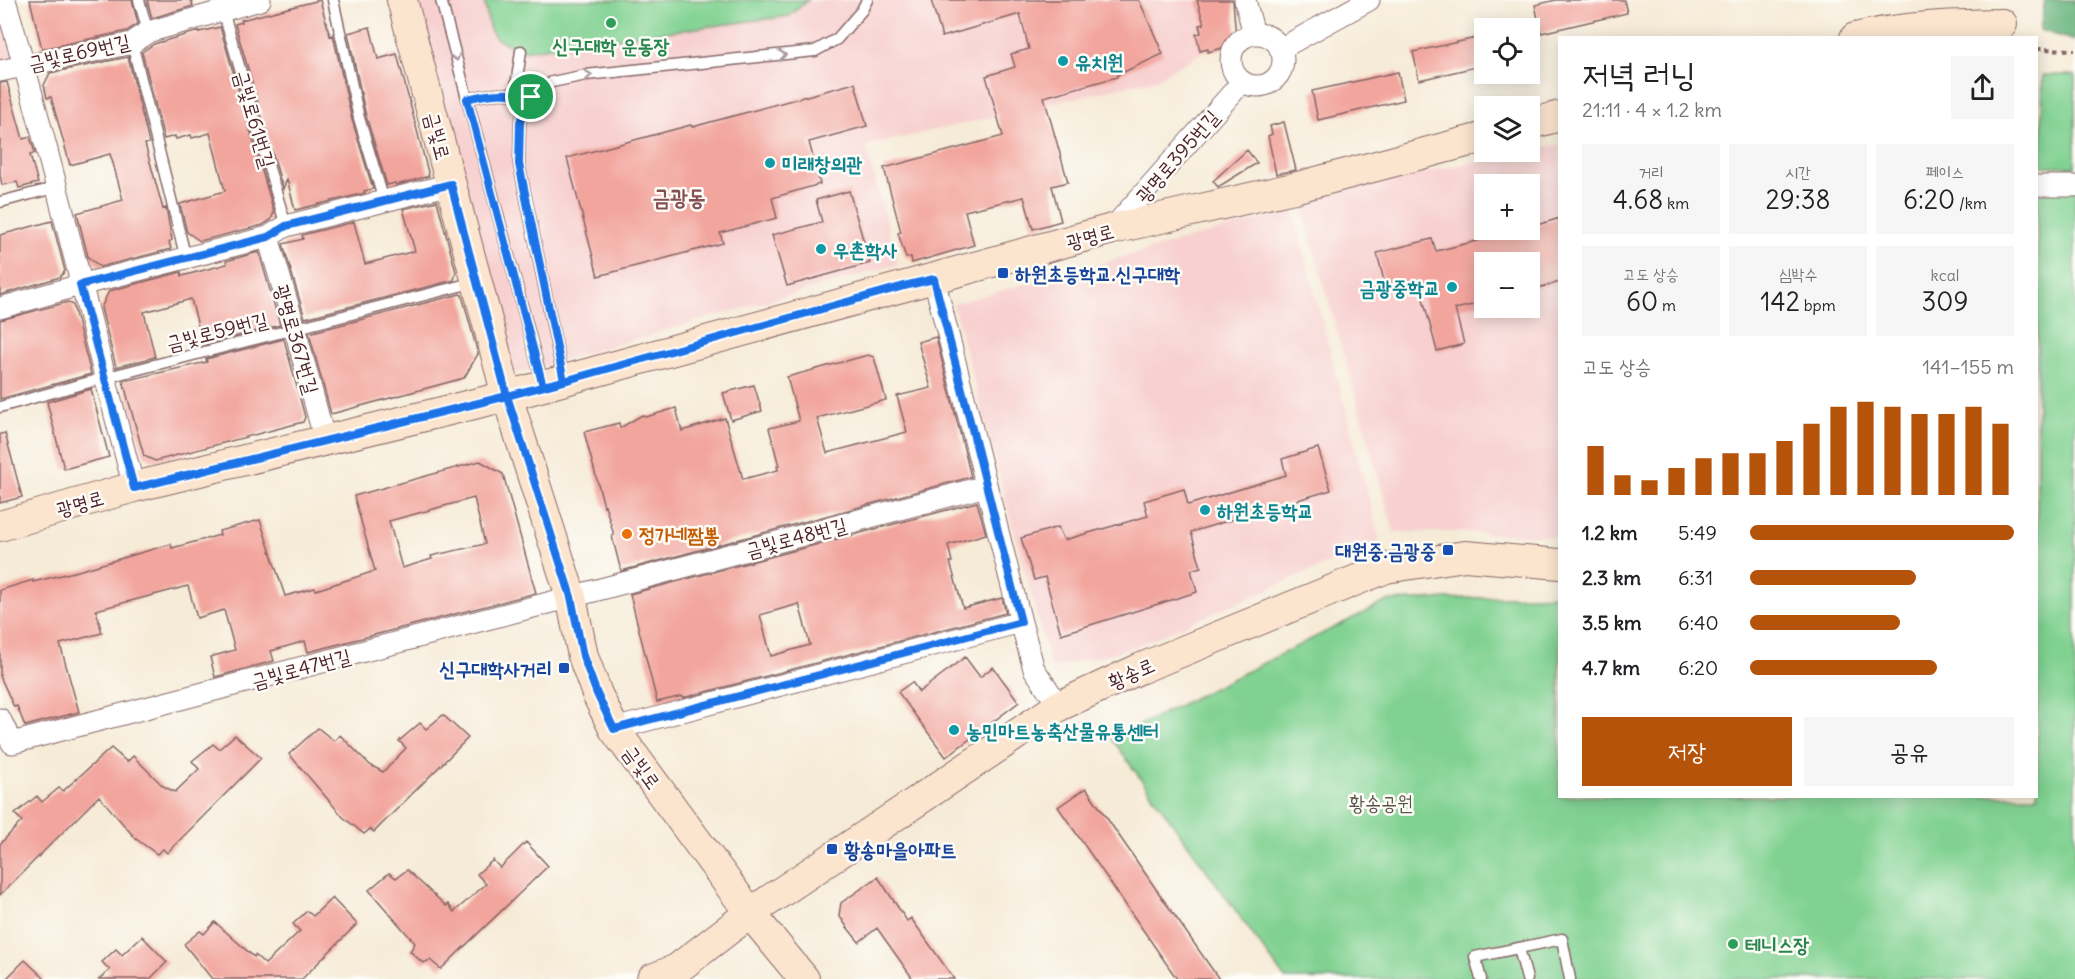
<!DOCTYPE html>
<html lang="ko">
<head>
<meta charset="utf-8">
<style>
  :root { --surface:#fff; --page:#f6f6f6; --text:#202124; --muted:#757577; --accent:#b45309 }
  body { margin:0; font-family:Delius,"Poor Story",sans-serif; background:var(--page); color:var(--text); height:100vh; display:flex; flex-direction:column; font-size:22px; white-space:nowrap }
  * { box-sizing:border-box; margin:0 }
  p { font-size:20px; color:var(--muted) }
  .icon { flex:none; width:33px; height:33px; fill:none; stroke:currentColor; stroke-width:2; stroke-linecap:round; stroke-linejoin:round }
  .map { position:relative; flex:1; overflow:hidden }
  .panel { position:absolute; left:1558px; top:36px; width:480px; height:762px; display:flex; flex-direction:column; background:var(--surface); border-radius:0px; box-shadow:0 3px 15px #0003 }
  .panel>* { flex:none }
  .controls { position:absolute; left:1474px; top:18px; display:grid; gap:12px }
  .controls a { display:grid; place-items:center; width:66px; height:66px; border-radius:0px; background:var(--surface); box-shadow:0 3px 15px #0003; font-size:30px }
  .pin { position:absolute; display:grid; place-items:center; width:51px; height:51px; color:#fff; margin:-26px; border:3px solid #fff; border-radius:50%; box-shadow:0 2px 6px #0007 }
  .round { display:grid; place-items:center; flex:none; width:63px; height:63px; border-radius:0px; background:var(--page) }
  .summary { display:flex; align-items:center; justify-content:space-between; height:102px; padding:0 24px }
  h1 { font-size:33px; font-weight:600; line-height:45px }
  .metrics { display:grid; grid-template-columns:repeat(3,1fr); gap:9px; height:102px; padding:6px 24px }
  .metrics div { display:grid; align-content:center; border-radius:0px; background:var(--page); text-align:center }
  .metrics b { font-size:26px; font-weight:600 }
  .metrics small { font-size:16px; font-weight:400 }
  .metrics p { font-size:16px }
  .chart { height:168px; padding:12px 24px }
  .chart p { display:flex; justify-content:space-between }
  .chart svg { width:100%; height:108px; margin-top:6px; stroke:var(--accent); stroke-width:6 }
  .action { display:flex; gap:12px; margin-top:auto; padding:12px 24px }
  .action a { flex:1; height:69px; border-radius:0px; background:var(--accent); color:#fff; font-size:24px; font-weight:600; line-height:69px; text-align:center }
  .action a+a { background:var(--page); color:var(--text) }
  ul { padding:0 24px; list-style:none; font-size:20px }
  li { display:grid; grid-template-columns:96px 72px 1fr; align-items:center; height:45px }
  li i { height:15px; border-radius:8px; background:var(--accent) }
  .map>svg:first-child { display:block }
</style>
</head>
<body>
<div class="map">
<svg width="2075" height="979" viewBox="0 0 2075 979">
  <rect width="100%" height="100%" fill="#fdfcf7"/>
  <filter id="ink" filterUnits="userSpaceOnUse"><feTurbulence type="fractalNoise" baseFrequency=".0167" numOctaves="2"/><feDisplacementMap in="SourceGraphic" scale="12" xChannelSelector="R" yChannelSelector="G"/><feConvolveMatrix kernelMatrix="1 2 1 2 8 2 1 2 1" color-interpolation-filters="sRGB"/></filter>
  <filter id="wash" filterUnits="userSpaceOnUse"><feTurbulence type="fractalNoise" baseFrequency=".008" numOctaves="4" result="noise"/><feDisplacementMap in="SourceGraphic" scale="24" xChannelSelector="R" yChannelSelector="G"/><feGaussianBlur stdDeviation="1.35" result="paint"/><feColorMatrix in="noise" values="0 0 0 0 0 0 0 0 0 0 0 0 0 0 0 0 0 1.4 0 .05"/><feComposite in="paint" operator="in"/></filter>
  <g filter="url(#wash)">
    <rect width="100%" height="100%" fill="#f6ebd7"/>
    <path fill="#f7d0cf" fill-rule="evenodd" d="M 0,0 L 25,64 L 0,71 Z
      M 415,0 L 1232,0 L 1237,33 L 1156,79 L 866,146 L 898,264 L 510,375 Z
      M 1560,144 L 1560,537 L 1454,532 L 1394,532 L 1301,204 L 1334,192 ZM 1485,184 L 1530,184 L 1530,230 L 1485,230 ZM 1485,262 L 1530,262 L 1530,308 L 1485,308 Z
      M 1293,210 L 1380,541 L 1130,649 L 1051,668 L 953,304 Z"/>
    <path fill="#81d292" stroke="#66785e" stroke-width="1.5" d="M 484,0 L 808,0 L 789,16 L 521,51 L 497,39 L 490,30 Z
      M 2043,75 L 2075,75 L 2075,167 L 2041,166 Z
      M 2075,177 L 2075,979 L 1285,979 L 1112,739 L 1387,601 L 1560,595 L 1560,796 L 2037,796 L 2037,181 Z"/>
    <path fill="#68b47c" stroke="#596a54" stroke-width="1.5" d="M 2045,0 L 2075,0 L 2075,41 L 2040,30 Z"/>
    <g id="blocks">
      <path fill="#f2a59d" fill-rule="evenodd" d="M 30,0 L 132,0 L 138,24 L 127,31 L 42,49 Z
        M 147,0 L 191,0 L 193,6 L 152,18 Z
        M 320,0 L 330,36 L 333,35 L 352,120 L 373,189 L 364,191 L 365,193 L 295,210 L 287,179 L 283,189 L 235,24 L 242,22 L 241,20 Z
        M 931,0 L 1139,0 L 1163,54 L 1117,75 L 1117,77 L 1044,97 L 1068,182 L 1052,186 L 1061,221 L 1033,229 L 1024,197 L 965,211 L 974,245 L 912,263 L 911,257 L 906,258 L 898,233 L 901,232 L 884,168 L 1003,136 L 986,76 L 1015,67 L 1011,54 L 1029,49 L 1020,14 L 942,37 Z
        M 1197,0 L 1233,0 L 1236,39 L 1229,46 L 1208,52 L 1208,49 L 1200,51 L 1196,34 L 1201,33 L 1199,25 L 1204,24 Z
        M 1556,0 L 1624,0 L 1627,13 L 1541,33 L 1535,5 Z
        M 220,27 L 274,212 L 271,220 L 263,225 L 200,241 L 187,232 L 180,204 L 225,191 L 210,133 L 192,138 L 191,135 L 176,139 L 175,136 L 164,139 L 142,52 L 154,44 L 199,31 L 199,32 Z
        M 370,27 L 378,59 L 397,54 L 429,176 L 396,185 L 395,183 L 387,185 L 366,116 L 348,33 Z
        M 1485,36 L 1485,65 L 1419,80 L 1413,52 Z
        M 128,57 L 149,143 L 145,144 L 163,209 L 166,208 L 172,240 L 169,242 L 171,249 L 100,267 L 88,257 L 77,213 L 123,200 L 112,160 L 110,154 L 70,165 L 51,97 L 47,98 L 44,85 L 50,73 Z
        M 1398,72 L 1404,100 L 1318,120 L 1312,91 Z
        M 7,82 L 23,139 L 30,137 L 35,153 L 30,155 L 38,183 L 19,188 L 17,182 L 2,185 L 0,175 L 0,83 Z
        M 855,83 L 867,126 L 809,142 L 820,184 L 772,198 L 777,218 L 720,233 L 723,243 L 598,276 L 567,158 L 691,125 L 692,127 Z
        M 1284,122 L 1296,170 L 1276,174 L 1268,136 L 1272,134 L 1270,126 Z
        M 1247,150 L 1257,163 L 1218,187 L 1213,181 Z
        M 849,191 L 870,263 L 787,286 L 772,235 L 822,222 L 816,200 Z
        M 437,201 L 456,272 L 454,280 L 305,318 L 283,244 L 303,239 L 302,235 L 354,222 L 365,264 L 415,251 L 403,209 Z
        M 1560,218 L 1560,282 L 1530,290 L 1530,262 L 1485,262 L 1485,302 L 1455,309 L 1464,344 L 1437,351 L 1418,280 L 1386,289 L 1377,253 L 1432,239 L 1436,251 L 1521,230 L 1530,230 L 1530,227 Z
        M 52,221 L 65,271 L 60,277 L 0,295 L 0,235 Z
        M 259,252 L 280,325 L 203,345 L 191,299 L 144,312 L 155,357 L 116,367 L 101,308 L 109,291 L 181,272 L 182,276 L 227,264 L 226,261 Z
        M 460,294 L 462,295 L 478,354 L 464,378 L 331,414 L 309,333 Z
        M 68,302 L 73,305 L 91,374 L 0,399 L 0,320 Z
        M 936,337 L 971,477 L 621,571 L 612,536 L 614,535 L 605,505 L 604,506 L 584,432 L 619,423 L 620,428 L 642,415 L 646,417 L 676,408 L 682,431 L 725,418 L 743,479 L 778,470 L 777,466 L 779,466 L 769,428 L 799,421 L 787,377 L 868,355 L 874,357 L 886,400 L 817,418 L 827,453 L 907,432 L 897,396 L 931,388 L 918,342 Z
        M 284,339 L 305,417 L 303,422 L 155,461 L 144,456 L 123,381 L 207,362 L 206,359 Z
        M 754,385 L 762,411 L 731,420 L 723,393 Z
        M 91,389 L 109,457 L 64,469 L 47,402 Z
        M 5,433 L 22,497 L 0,503 L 0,434 Z
        M 1318,448 L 1331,490 L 1191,532 L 1201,567 L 1191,570 L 1197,592 L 1061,634 L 1045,577 L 1034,580 L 1021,538 L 1058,527 L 1064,540 L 1148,516 L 1144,501 L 1184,489 L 1188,505 L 1286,475 L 1282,459 Z
        M 480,461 L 503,474 L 536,593 L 308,652 L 305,641 L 271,651 L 274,661 L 215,677 L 210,657 L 235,650 L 224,610 L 197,618 L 188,586 L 96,610 L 102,633 L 60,644 L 79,712 L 25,726 L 17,706 L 14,707 L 0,676 L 0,590 L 33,580 L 33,582 L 78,571 L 171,544 L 172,548 L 220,535 L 219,531 L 260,520 L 285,596 L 315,588 L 316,590 L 375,571 L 354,496 ZM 474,498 L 485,544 L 431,556 L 432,559 L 402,568 L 389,521 Z
        M 977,502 L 986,534 L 948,545 L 952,562 L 950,562 L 963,608 L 1002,598 L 1006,613 L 683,698 L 682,696 L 657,702 L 630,594 ZM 799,604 L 810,645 L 771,656 L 760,615 Z
        M 965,657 L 980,677 L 993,667 L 1019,702 L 946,757 L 898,692 L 912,682 L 919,692 Z
        M 443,715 L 468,738 L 374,832 L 370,829 L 364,834 L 343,817 L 289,754 L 318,728 L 334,741 L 340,735 L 370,765 L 383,772 L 406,748 L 399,741 L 420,723 L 426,729 Z
        M 235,735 L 261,758 L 167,853 L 163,849 L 157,854 L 136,839 L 99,796 L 0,895 L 0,844 L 22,821 L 15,814 L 37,796 L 42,802 L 59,788 L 63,791 L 111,748 L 127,762 L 133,756 L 163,786 L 175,792 L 199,769 L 192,761 L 213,744 L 219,749 Z
        M 1086,788 L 1156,889 L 1219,979 L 1177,979 L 1058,807 Z
        M 526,842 L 548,866 L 441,969 L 430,960 L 423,963 L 410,951 L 415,943 L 369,890 L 389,873 L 396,878 L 407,870 L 446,906 L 448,904 L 454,912 L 486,884 L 477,874 L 493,860 L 500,868 Z
        M 878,877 L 907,921 L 911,918 L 954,979 L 913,979 L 877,928 L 859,942 L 847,927 L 839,915 L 841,903 Z
        M 332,898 L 357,924 L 302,979 L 212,979 L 184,944 L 200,931 L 204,934 L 215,922 L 254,957 L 255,955 L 265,964 L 300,931 L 293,924 L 307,911 L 313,916 Z
        M 142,936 L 167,962 L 150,979 L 99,979 L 110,970 L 102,962 L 116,949 L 122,955 Z
        M 25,960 L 45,979 L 6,979 Z"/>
    </g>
  </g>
  <g filter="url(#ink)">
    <use href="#blocks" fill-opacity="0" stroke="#866667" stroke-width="1.5"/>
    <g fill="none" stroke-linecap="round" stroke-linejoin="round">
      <defs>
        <path id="lane" d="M 139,0 L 148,32
          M 333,0 L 359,118 L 384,201
          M 441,0 L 543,385
          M 223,11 L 286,226
          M 132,43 L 186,259
          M 515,93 L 521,51
          M 467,99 C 490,93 508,92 531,97
          M 0,202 L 58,187
          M 563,377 L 519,164 L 520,122 L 531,97 L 552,82 L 586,75 L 815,51 L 837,39 L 862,10 L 867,0
          M 0,407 L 104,378 L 475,282
          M 1519,948 L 1527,979
          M 1481,979 L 1475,957 L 1562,939 L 1570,979"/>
        <path id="street" d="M 5,0 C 53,161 90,325 134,487
          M 1245,0 L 1254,34
          M1231 60a26 26 0 1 1 52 0a26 26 0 1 1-52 0Z
          M 1280,49 L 1369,0
          M 0,71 L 132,43 L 148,32 L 260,0
          M 2037,186 L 2075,186
          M 1112,229 L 1242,82
          M 268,237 L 295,329 L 325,441
          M 934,279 L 1021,622 L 1034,669 L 1059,706
          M 0,308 L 80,285 L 268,237 L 286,226 L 451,184
          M 0,719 L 12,743 L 571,597 L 986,486
          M 614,729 L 1021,622"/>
        <path id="secondary" d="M 402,0 L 507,396 L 571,597 L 583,656 L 597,694 L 614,729 L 750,913 L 804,979
          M 1855,38 C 1903,26 1952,25 2002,24
          M 1530,124 L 1560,116
          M 0,526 L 134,487 L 507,396 L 1112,229 L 1294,188 L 1485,137
          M 652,979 L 677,969 L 750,913 L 1059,706 L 1139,669 L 1386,568 L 1465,556 L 1560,564"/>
      </defs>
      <use href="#lane" stroke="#866667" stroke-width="13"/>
      <use href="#street" stroke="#866667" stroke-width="23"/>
      <use href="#secondary" stroke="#866667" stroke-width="32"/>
      <path stroke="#866667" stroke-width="4" stroke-dasharray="4.5 4.5" stroke-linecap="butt" d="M 2037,49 L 2075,50"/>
      <use href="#lane" stroke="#fff" stroke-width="10"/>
      <use href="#street" stroke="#fff" stroke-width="21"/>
      <use href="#secondary" stroke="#fbe5cf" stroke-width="30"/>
    </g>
    <defs><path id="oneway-chevron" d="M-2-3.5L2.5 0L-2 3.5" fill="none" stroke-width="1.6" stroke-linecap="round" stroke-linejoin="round" transform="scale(1.5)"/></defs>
    <g stroke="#ae9aa0">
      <use href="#oneway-chevron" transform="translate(782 55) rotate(-6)"/>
      <use href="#oneway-chevron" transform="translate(456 57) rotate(75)"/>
      <use href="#oneway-chevron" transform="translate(588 75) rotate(-8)"/>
    </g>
  </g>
  <g fill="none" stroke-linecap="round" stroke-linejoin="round" filter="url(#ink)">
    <defs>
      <path id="route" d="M 531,97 L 520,122 L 519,164 L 564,381 L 507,396 L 451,184 L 286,226 L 268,237 L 80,285 L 134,488 L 507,396 L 571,597 L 583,656 L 597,694 L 614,729 L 1021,622 L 934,279 L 904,286 L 564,381 L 543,386 L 467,99 C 490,93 508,92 531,97"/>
    </defs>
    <use href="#route" stroke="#fff" stroke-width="12"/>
    <use href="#route" stroke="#1a73e8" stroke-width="8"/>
  </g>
  <g fill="#2e9e5b" stroke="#fdfcf7" stroke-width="2">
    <circle cx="611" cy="23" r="6"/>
    <circle cx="1733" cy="944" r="6"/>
  </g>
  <g fill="#0f9aa8" stroke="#fdfcf7" stroke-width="2">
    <circle cx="1063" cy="61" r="6"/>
    <circle cx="770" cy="163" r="6"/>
    <circle cx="821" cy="249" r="6"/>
    <circle cx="1452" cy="287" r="6"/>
    <circle cx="1205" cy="510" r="6"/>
    <circle cx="954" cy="730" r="6"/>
  </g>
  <g fill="#1a4fb4" stroke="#fdfcf7" stroke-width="2">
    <rect x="997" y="267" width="12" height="12" rx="3"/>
    <rect x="1442" y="544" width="12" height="12" rx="3"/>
    <rect x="558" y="662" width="12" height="12" rx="3"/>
    <rect x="826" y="843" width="12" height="12" rx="3"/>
  </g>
  <circle fill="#e8710a" stroke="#fdfcf7" stroke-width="2" cx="627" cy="534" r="6"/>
  <g text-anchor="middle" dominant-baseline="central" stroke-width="5" stroke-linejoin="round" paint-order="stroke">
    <g font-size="20" font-weight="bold" fill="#27864d" stroke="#fdfcf7">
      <text x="611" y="45">신구대학 운동장</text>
      <text x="1745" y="944" text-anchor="start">테니스장</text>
    </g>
    <g font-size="20" fill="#4a1f2b" stroke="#fdfcf7">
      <text transform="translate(79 52) rotate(-13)">금빛로69번길</text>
      <text transform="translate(255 119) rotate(74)">금빛로61번길</text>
      <text transform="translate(438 136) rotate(75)">금빛로</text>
      <text transform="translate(1177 156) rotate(-49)">광명로395번길</text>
      <text transform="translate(1090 236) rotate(-15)">광명로</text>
      <text transform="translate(217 331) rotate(-14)">금빛로59번길</text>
      <text transform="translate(297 339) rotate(74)">광명로367번길</text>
      <text transform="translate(80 503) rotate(-16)">광명로</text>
      <text transform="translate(796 537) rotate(-15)">금빛로48번길</text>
      <text transform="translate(301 668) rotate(-15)">금빛로47번길</text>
      <text transform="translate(1131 673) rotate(-24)">황송로</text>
      <text transform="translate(642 767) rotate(54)">금빛로</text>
    </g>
    <g font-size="20" font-weight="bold" fill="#0d838f" stroke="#fdfcf7" text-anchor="start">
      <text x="1075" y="61">유치원</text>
      <text x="782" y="163">미래창의관</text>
      <text x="833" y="249">우촌학사</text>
      <text x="1440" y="287" text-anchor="end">금광중학교</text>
      <text x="1217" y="510">하원초등학교</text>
      <text x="966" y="730">농민마트농축산물유통센터</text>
    </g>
    <g font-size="20" font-weight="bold" fill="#164399" stroke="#fdfcf7" text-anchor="start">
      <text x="1015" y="273">하원초등학교.신구대학</text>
      <text x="1436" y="550" text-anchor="end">대원중.금광중</text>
      <text x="552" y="668" text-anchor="end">신구대학사거리</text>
      <text x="844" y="849">황송마을아파트</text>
    </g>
    <g font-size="20" font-weight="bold" fill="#c56008" stroke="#fdfcf7" text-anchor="start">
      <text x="639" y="534">정가네짬뽕</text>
    </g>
    <g font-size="20" fill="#5a554a" stroke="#fdfcf7">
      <text x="1381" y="802">황송공원</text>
    </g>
    <g font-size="22" font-weight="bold" fill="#854e53" stroke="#fdfcf7">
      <text x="679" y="197">금광동</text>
    </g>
  </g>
</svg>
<div class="controls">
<a><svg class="icon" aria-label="locate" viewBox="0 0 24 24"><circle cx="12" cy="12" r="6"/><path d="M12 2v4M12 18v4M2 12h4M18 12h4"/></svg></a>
<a><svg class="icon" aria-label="layers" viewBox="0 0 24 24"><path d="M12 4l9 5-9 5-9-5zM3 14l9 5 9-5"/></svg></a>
<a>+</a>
<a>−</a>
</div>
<div class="pin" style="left:531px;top:97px;background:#1e9e55"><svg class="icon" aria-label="arrive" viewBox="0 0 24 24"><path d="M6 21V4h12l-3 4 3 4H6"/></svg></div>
<section class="panel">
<div class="summary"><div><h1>저녁 러닝</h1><p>21:11 · 4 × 1.2 km</p></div><a class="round"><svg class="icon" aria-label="share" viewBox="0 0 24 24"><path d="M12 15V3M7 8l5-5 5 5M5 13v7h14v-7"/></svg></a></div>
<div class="metrics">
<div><p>거리</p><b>4.68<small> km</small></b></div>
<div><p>시간</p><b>29:38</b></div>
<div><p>페이스</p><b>6:20<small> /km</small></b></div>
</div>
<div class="metrics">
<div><p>고도 상승</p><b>60<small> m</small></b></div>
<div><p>심박수</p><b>142<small> bpm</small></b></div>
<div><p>kcal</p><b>309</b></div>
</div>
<div class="chart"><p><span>고도 상승</span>141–155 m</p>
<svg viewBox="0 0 160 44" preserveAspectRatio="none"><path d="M5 44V24M15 44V36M25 44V38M35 44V33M45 44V29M55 44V27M65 44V27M75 44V22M85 44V15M95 44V8M105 44V6M115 44V8M125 44V11M135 44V11M145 44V8M155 44V15"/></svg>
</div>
<ul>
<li><b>1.2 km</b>5:49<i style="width:100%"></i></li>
<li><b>2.3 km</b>6:31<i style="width:63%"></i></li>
<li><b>3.5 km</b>6:40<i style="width:57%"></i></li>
<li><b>4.7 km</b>6:20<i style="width:71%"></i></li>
</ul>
<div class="action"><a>저장</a><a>공유</a></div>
</section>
</div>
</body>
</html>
